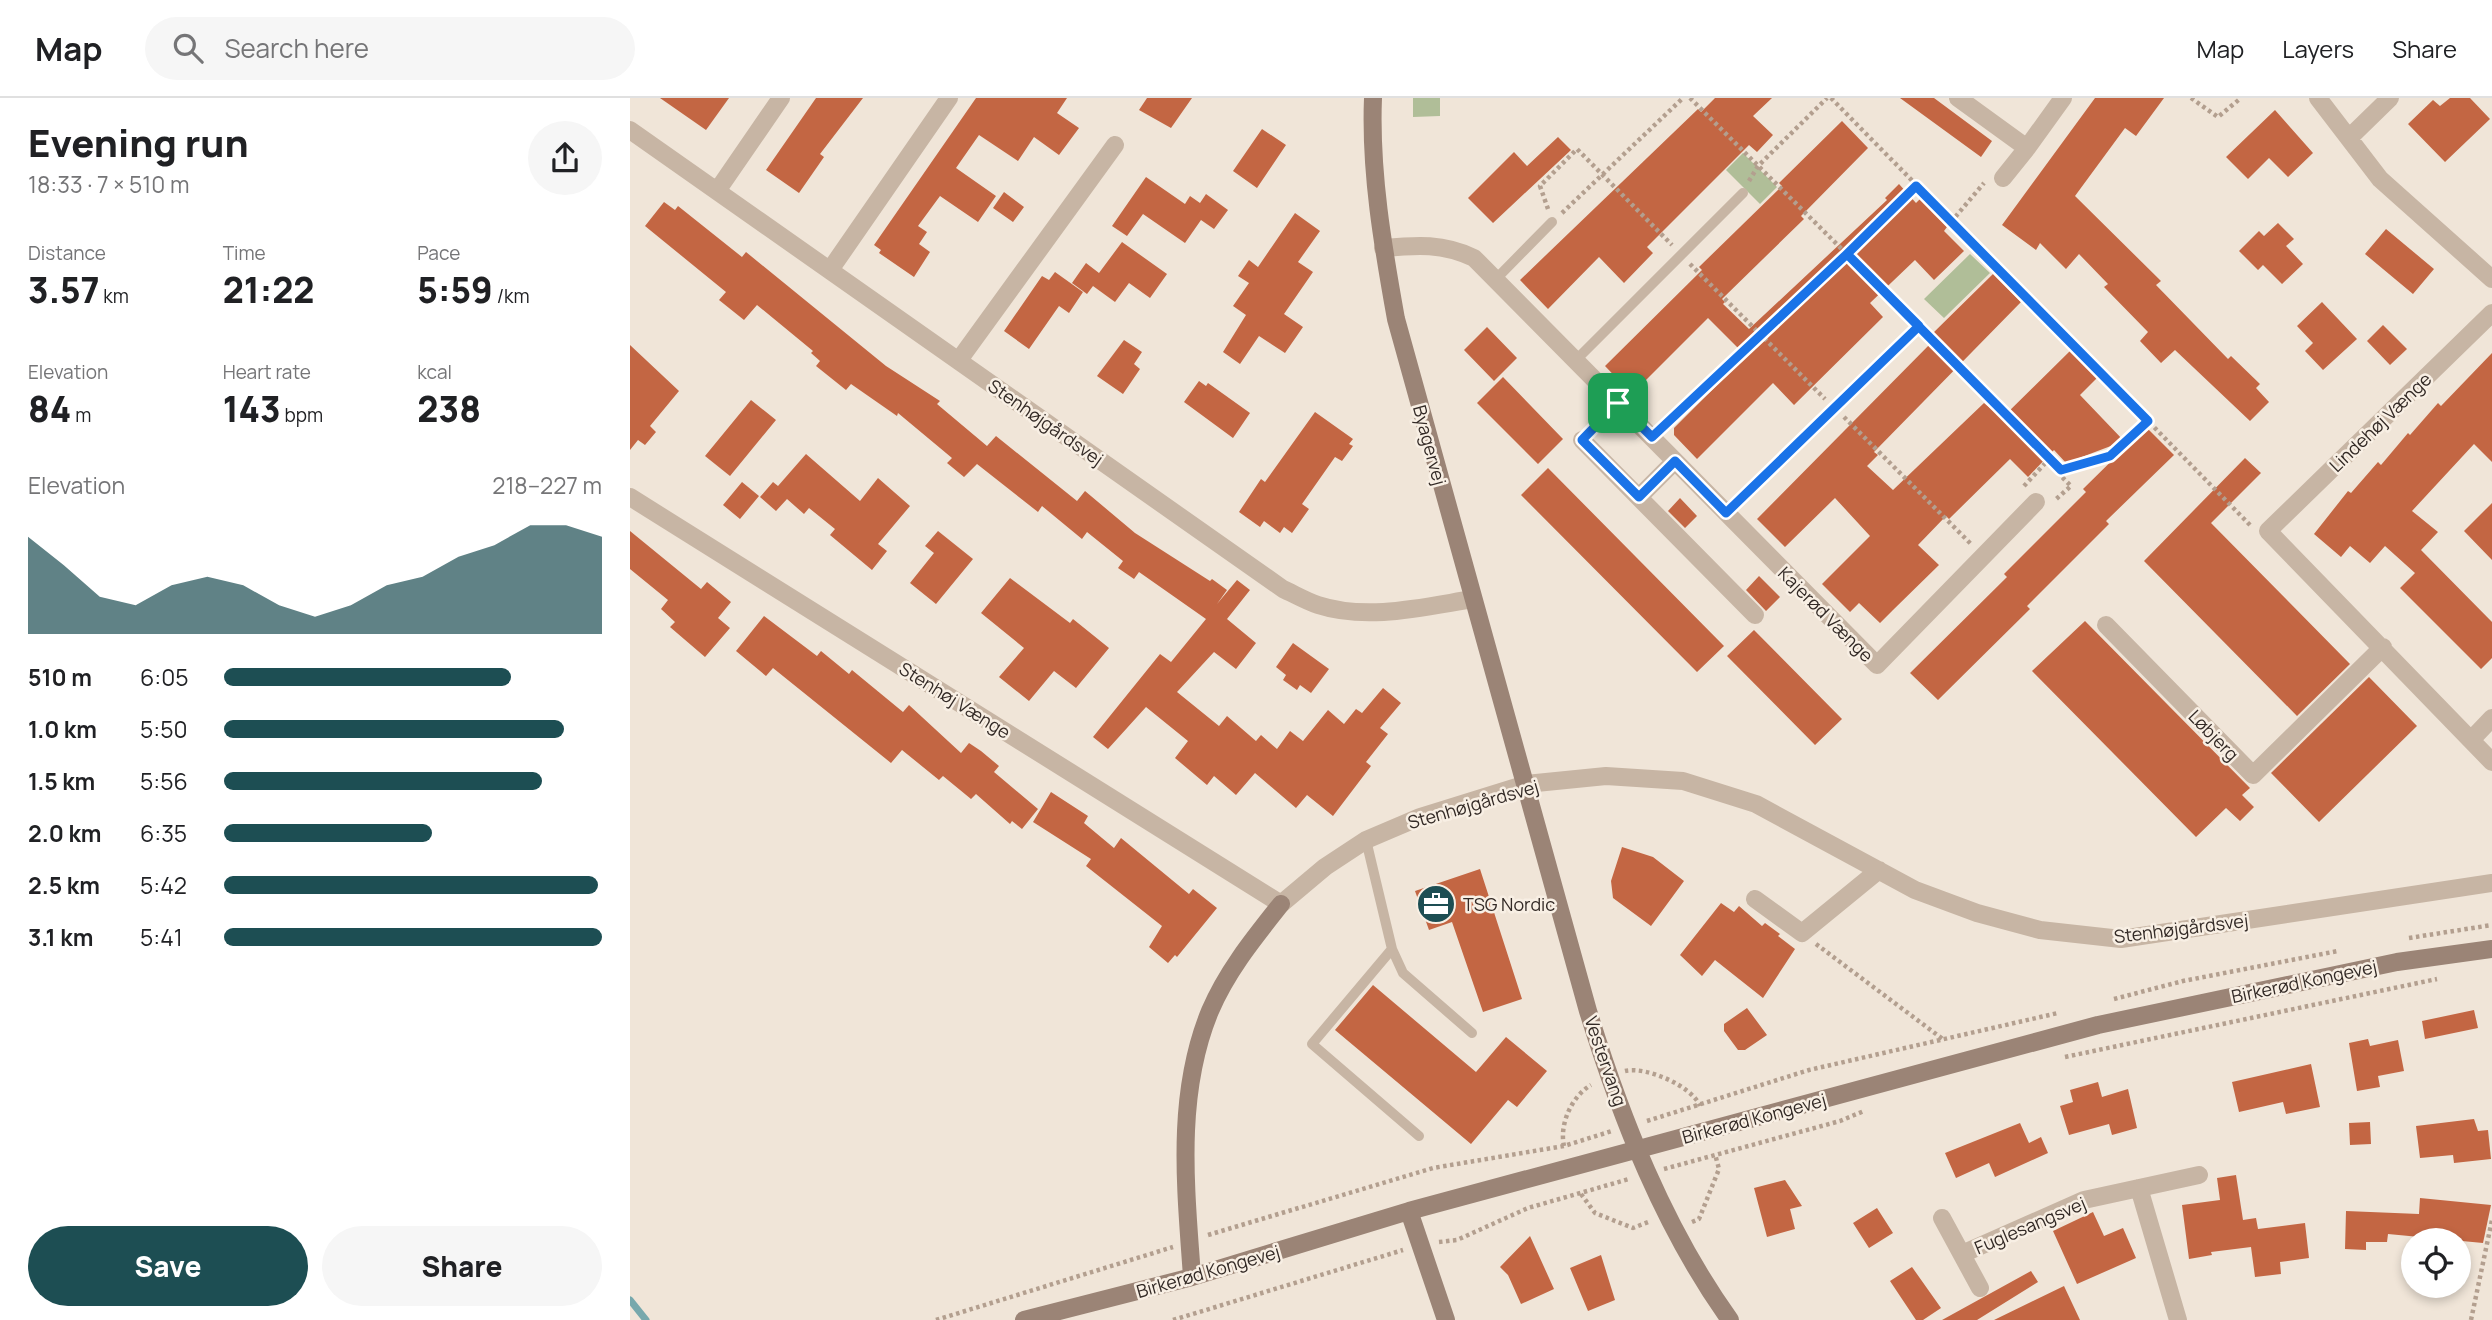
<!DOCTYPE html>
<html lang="en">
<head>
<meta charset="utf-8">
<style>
  :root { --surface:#fff; --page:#f6f6f6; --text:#202124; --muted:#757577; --line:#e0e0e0; --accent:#1d4e53 }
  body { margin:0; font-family:Manrope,sans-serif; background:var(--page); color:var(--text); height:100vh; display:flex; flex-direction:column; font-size:26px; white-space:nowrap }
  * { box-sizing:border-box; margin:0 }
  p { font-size:23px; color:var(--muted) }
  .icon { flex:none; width:38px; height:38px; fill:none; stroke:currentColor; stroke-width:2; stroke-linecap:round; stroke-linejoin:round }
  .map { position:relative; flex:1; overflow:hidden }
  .side { display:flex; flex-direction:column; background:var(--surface); width:630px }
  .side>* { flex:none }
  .buttons { position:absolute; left:1771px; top:1130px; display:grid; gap:14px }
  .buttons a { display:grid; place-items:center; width:70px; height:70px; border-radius:50%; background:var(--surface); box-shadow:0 4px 10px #0003; font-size:35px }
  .pin { position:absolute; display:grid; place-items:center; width:60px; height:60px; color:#fff; margin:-30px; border-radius:14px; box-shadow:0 4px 10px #0006 }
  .round { display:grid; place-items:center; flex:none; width:74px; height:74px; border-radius:37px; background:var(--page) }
  .headline { display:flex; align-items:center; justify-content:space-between; height:119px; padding:0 28px }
  h1 { font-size:38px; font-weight:800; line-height:52px }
  .metrics { display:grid; grid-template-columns:repeat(3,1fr); gap:10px; height:119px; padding:7px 28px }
  .metrics div { display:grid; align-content:center }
  .metrics b { font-size:35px; font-weight:800 }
  .metrics small { font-size:19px; font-weight:400 }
  .metrics p { font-size:19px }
  .chart { height:196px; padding:14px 28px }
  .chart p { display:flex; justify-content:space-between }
  .chart svg { width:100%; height:126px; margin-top:7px; fill:var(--accent); opacity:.7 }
  .action { display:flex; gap:14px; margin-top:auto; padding:14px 28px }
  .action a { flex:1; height:80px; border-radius:42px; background:var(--accent); color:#fff; font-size:28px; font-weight:800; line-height:80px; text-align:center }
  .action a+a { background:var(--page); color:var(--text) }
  ul { padding:0 28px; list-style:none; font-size:23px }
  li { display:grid; grid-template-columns:112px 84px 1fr; align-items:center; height:52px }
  li i { height:18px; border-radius:9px; background:var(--accent) }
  header { display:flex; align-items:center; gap:42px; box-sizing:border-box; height:98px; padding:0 35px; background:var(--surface); border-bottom:2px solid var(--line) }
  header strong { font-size:33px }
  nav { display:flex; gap:38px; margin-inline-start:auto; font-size:24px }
  .search { width:490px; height:63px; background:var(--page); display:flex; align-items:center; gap:18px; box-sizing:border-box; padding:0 24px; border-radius:38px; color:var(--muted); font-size:26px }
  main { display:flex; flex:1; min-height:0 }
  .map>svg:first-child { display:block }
</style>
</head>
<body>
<header>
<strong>Map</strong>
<div class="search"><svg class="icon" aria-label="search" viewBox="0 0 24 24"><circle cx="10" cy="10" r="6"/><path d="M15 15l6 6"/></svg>Search here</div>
<nav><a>Map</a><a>Layers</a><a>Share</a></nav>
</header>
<main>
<section class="side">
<div class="headline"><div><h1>Evening run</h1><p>18:33 · 7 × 510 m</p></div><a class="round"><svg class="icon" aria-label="share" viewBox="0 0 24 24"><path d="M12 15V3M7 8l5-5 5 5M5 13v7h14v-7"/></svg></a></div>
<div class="metrics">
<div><p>Distance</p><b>3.57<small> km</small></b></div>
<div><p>Time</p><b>21:22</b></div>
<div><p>Pace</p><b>5:59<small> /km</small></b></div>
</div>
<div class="metrics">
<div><p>Elevation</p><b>84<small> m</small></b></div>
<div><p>Heart rate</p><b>143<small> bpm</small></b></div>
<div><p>kcal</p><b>238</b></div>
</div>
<div class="chart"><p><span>Elevation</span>218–227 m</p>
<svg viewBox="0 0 160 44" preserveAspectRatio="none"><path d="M0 44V10L10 20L20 31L30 34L40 27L50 24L60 27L70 34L80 38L90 34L100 27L110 24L120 17L130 13L140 6L150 6L160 10V44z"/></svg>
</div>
<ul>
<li><b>510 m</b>6:05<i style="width:76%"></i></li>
<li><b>1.0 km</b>5:50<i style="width:90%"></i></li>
<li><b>1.5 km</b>5:56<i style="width:84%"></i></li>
<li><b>2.0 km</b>6:35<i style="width:55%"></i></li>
<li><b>2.5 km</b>5:42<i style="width:99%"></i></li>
<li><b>3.1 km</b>5:41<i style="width:100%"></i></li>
</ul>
<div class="action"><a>Save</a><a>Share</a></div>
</section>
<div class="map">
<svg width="1862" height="1222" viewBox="0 0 1862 1222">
  <rect width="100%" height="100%" fill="#f0e5d8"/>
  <path fill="#b0be98" d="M 783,0 L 810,0 L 810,18 L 783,19 Z
    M 1113,55 L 1147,89 L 1130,106 L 1096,72 Z
    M 1340,156 L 1360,175 L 1314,220 L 1294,201 Z"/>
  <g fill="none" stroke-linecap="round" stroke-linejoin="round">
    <path stroke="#77a8ac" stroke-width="7" d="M 0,1202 L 16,1222"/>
  </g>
  <path fill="#c36643" d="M 30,0 L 99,0 L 76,32 Z
    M 186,0 L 233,0 L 190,56 L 194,59 L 169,95 L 136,72 Z
    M 346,0 L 437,0 L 427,15 L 449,30 L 429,57 L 404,39 L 388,63 L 349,37 L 326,70 L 366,98 L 348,124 L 310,98 L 288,128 L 297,134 L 289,146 L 300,154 L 284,179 L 249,155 L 251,152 L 244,147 Z
    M 517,0 L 562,0 L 541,30 L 509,12 Z
    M 1085,0 L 1142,0 L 1123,18 L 1143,37 L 1127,54 L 1119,47 L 1017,149 L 1023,155 L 994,185 L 969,159 L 918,211 L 890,182 L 1068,11 L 1071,14 Z
    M 1270,0 L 1304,0 L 1362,43 L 1351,59 Z
    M 1465,0 L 1534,0 L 1506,38 L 1495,30 L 1445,98 L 1531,183 L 1526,187 L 1598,261 L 1601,258 L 1630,286 L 1626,290 L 1639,304 L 1620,323 L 1545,252 L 1531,265 L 1510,243 L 1518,234 L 1474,189 L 1478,186 L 1449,156 L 1436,171 L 1410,145 L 1406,152 L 1372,127 Z
    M 1820,0 L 1840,0 L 1860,21 L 1815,64 L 1778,26 L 1803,2 L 1810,8 Z
    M 1645,12 L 1683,55 L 1658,79 L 1639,60 L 1618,81 L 1596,59 Z
    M 1212,23 L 1238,50 L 1171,118 L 1174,121 L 1092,201 L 1095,204 L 1093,206 L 1119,231 L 1257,102 L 1255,100 L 1269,86 L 1286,105 L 1290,101 L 1317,129 L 1314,133 L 1334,153 L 1304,182 L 1285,162 L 1240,205 L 1253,219 L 1164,307 L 1143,285 L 1067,361 L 1044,337 L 1044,330 L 1116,258 L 1078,220 L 1002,296 L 975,268 L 1072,172 L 1069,169 L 1152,88 L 1149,85 Z
    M 632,31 L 656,47 L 627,90 L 603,73 Z
    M 928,39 L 941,52 L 863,125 L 838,100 L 884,54 L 897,68 Z
    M 516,79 L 555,106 L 560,98 L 570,105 L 576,96 L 598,112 L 584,131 L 571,122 L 555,145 L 513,116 L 497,138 L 482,128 Z
    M 374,94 L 394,109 L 383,124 L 363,110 Z
    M 34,104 L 45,112 L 48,108 L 112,159 L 116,154 L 256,268 L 310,303 L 307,306 L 357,348 L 366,338 L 447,403 L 455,393 L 505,435 L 580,483 L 582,481 L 597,492 L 587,506 L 607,482 L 620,492 L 597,521 L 626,545 L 606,571 L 584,554 L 547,594 L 589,628 L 597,618 L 626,643 L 631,637 L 647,651 L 660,633 L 673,643 L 698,612 L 714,626 L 726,611 L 732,615 L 753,590 L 771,605 L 750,630 L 758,636 L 736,664 L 741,668 L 703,718 L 677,697 L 666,710 L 625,675 L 606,697 L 584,678 L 577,687 L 545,660 L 558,643 L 516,609 L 478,651 L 463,639 L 530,556 L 541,564 L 576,521 L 509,474 L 504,481 L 488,470 L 493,463 L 457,434 L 452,441 L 412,408 L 408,414 L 347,366 L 334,379 L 317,365 L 322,360 L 268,315 L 267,318 L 221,286 L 216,292 L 186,268 L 190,263 L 181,255 L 183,253 L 127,207 L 114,222 L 89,202 L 96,194 L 15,128 Z
    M 665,115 L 690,133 L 668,164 L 683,174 L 654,216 L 673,229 L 655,255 L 629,238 L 610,266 L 593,254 L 616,217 L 603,208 L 619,185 L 608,178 L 619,162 L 628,169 Z
    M 1648,125 L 1664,141 L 1656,148 L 1673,166 L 1652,186 L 1633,167 L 1628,172 L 1609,153 L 1629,133 L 1634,138 Z
    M 1756,131 L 1804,171 L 1783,196 L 1735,156 Z
    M 492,144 L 537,176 L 520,200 L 499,185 L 485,204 L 463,188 L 457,196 L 442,185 L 456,165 L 469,175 Z
    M 425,174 L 453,194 L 439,215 L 429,208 L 399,251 L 374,233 L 412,178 L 419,182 Z
    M 1363,176 L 1391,204 L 1244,354 L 1248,357 L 1237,368 L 1263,392 L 1354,305 L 1372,320 L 1440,253 L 1467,280 L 1450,297 L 1494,343 L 1436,365 L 1424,352 L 1398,379 L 1380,361 L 1319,421 L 1316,418 L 1288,447 L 1309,467 L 1263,512 L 1250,525 L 1229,505 L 1220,514 L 1192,486 L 1240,438 L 1205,400 L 1155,449 L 1127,421 L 1304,242 L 1300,238 Z
    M 1692,204 L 1727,241 L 1693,272 L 1675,253 L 1683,245 L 1667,228 Z
    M 1753,227 L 1777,251 L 1760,267 L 1737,243 Z
    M 857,229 L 887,260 L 864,283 L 834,252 Z
    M 494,242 L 512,254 L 504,266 L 510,271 L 493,296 L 467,278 Z
    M 0,247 L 49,293 L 20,328 L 26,334 L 15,347 L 8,342 L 0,352 Z
    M 1862,255 L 1862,364 L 1844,346 L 1782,413 L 1808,434 L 1791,452 L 1862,524 L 1862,560 L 1851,571 L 1770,490 L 1785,475 L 1755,448 L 1740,465 L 1720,448 L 1711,459 L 1684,436 L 1718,393 L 1721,395 L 1748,364 L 1751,367 L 1778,335 L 1780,337 L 1808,305 L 1811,308 Z
    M 873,279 L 933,341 L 908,366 L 847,305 Z
    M 569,283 L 576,288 L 578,285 L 620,315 L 603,340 L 554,304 Z
    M 121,302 L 146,322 L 100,378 L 75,358 Z
    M 685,314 L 723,341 L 719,346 L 723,348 L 712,363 L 705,359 L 672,406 L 679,411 L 662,435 L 654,429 L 650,435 L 634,423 L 630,429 L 609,414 L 631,381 L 635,384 Z
    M 1516,329 L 1544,357 L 1476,423 L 1479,426 L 1397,508 L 1400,511 L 1308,602 L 1280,575 L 1377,479 L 1374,476 L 1456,394 L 1453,391 Z
    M 176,356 L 230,403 L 248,380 L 280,408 L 248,446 L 257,453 L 242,472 L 200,437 L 205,431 L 179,410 L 174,416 L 157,401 L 146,413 L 130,399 L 143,384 L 148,388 Z
    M 1615,360 L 1631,375 L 1581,425 L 1720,566 L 1667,618 L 1514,463 Z
    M 918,370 L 1094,548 L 1067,574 L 891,397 Z
    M 112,384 L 129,398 L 110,421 L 93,407 Z
    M 1050,400 L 1067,418 L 1055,430 L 1038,413 Z
    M 1862,405 L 1862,462 L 1834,433 Z
    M 0,433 L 71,491 L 77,484 L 101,504 L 88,520 L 100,530 L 75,559 L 40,529 L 45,524 L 31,511 L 38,502 L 0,471 Z
    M 308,433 L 343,461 L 306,506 L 280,485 L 304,455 L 295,448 Z
    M 1129,478 L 1150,499 L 1136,513 L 1116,492 Z
    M 380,480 L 440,525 L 443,521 L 479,550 L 446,590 L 424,573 L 399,603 L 369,579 L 394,550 L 351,515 Z
    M 134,518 L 187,558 L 191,553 L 219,576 L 222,572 L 273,614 L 279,607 L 331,655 L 339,645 L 351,653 L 369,668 L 364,674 L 408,711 L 392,731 L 382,723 L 380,726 L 346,696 L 341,701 L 313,678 L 309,682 L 272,652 L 261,665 L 143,570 L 136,578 L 106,553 Z
    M 1455,523 L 1620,690 L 1612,697 L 1624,709 L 1610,723 L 1596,710 L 1566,739 L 1402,573 Z
    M 1124,532 L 1212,621 L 1185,647 L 1097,558 Z
    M 663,545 L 699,571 L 681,595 L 670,587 L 667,592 L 653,582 L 656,577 L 646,569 Z
    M 1739,579 L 1787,628 L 1689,724 L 1641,675 Z
    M 421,694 L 458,718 L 454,725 L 484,750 L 491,740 L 559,796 L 563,791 L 587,810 L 547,859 L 545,857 L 538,865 L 519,849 L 532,828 L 456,768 L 461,761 L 403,724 Z
    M 992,749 L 1023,759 L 1054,783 L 1021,828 L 983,800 L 981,783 Z
    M 850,771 L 892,901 L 853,914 L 822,824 L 799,832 L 785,793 Z
    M 1091,805 L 1104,814 L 1109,808 L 1132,828 L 1135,825 L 1150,836 L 1148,838 L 1165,851 L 1133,900 L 1085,862 L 1072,878 L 1050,857 Z
    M 743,887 L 846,974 L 876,939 L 917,973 L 887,1009 L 878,1002 L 841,1046 L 705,932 Z
    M 1117,910 L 1137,937 L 1115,952 L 1108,952 L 1094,933 L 1094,926 Z
    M 1844,912 L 1848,930 L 1795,941 L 1792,923 Z
    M 1738,941 L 1740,948 L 1768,942 L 1774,973 L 1748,978 L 1750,989 L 1727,993 L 1719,945 Z
    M 1681,966 L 1690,1009 L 1656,1016 L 1653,1004 L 1609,1014 L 1602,984 Z
    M 1468,984 L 1472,999 L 1498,991 L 1507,1030 L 1482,1037 L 1479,1026 L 1439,1037 L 1430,1008 L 1443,1004 L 1440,992 Z
    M 1844,1021 L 1848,1033 L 1858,1032 L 1861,1061 L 1824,1065 L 1823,1057 L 1790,1060 L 1786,1028 Z
    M 1740,1024 L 1741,1046 L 1720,1047 L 1719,1025 Z
    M 1390,1025 L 1399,1045 L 1411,1039 L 1418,1055 L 1365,1079 L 1359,1065 L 1326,1080 L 1315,1055 Z
    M 1606,1077 L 1613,1122 L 1626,1120 L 1628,1131 L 1675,1125 L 1679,1160 L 1650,1164 L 1651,1176 L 1625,1179 L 1621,1149 L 1581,1154 L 1582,1157 L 1559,1161 L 1552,1107 L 1590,1102 L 1587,1080 Z
    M 1155,1082 L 1172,1108 L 1160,1111 L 1165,1131 L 1137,1139 L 1124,1090 Z
    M 1790,1100 L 1861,1107 L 1853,1145 L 1758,1136 L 1757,1144 L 1736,1144 L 1736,1152 L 1715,1151 L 1716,1113 L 1789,1116 Z
    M 1247,1110 L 1263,1135 L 1239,1150 L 1223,1125 Z
    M 1463,1114 L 1474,1138 L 1493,1130 L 1506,1160 L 1447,1186 L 1423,1133 Z
    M 900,1138 L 924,1191 L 891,1206 L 878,1177 L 870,1169 Z
    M 971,1157 L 985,1202 L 958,1213 L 940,1170 Z
    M 1282,1169 L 1311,1210 L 1293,1222 L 1286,1222 L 1260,1183 Z
    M 1401,1173 L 1408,1184 L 1347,1222 L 1312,1222 Z
    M 1434,1188 L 1450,1222 L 1364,1222 Z"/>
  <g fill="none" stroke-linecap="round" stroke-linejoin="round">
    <path stroke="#b39f8f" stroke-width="4.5" stroke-dasharray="3.5 3.5" stroke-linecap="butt" d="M 1060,0 L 1280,219
      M 1201,0 L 1518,323
      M 1561,0 L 1588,19 L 1611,0
      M 1119,83 L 1128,68 L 1197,0
      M 918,111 L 910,88 L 947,51 L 1042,147
      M 932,115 L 1053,0
      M 1321,124 L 1354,85
      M 1060,166 L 1195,301
      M 1299,238 L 1431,372 L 1431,378 L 1441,388 L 1425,402
      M 1214,319 L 1341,446
      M 1036,327 L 1285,88
      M 1431,372 L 1481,358 L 1518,323 L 1621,428
      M 1394,388 L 1420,360
      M 1779,840 L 1862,827
      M 1186,846 L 1314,942
      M 1484,901 L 1553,883 L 1708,853
      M 1435,959 L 1807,881
      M 995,973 C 1016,968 1062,988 1070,1008
      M 1017,1023 L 1179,972 L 1428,915
      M 934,1048 C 929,1026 942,998 961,987
      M 1034,1071 L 1210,1023 L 1234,1013
      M 951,1096 L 965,1115 L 1003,1130 L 1021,1123
      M 1062,1124 L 1069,1121 L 1089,1071 L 1085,1056
      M 578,1137 L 803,1070 L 934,1048 L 982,1033
      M 809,1144 L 827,1142 L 898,1110 L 999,1081
      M 306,1222 L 543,1149
      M 543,1222 L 773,1152
      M 1841,1222 L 1862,1122"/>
    <path stroke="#c7b5a4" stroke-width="10" d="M 865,182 L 922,124
      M 945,263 L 1113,95
      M 1096,415 L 1289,228
      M 736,742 L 762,851 L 773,875 L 842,935
      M 762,851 L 682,946 L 789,1038"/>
    <path stroke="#c7b5a4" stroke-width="18" d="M 1328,0 L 1397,50 L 1433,0
      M 1688,0 L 1750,81 L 1862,181
      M 0,32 L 653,491 C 664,496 676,503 688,507 C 737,523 793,509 843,501
      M 1719,40 L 1760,0
      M 1373,80 L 1397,50
      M 87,93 L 151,0
      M 753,150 C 787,147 813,145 844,160 L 1247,567 L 1406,404
      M 200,172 L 319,0
      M 1862,215 L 1638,433 L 1862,664
      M 329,262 L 485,47
      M 952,342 L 1125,517
      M 0,399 L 651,806 L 695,769 L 736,742 L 790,719 L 896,686 L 976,678 L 1053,683 L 1126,706 L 1285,792 L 1347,815 L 1410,832 L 1491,841 L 1862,785
      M 1009,399 L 1045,363
      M 1476,527 L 1623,677 L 1753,549
      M 1841,642 L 1862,620
      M 1125,801 L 1172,835 L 1249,772
      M 1509,1090 L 1548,1222
      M 1312,1120 L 1350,1190
      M 1332,1156 L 1454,1102 L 1569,1077"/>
    <path stroke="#9b8476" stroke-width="18" d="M 743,0 C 740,74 753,149 766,221 L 958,913 C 991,1020 1034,1130 1100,1222
      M 779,1113 L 816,1222
      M 562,1179 C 556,1091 545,998 580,913 C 597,873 624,840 651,806
      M 394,1222 L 562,1179 L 779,1113 L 1468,927 L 1767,864 L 1862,851"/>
  </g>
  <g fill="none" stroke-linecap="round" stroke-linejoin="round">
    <defs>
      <path id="route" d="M 988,305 L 1022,339 L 1217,156 L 1431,372 L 1480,358 L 1518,323 L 1286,88 L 1217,156 L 1289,228 L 1096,415 L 1045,363 L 1009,399 L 952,342 L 988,305"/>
    </defs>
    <use href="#route" stroke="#fff" stroke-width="14"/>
    <use href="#route" stroke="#1a73e8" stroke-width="9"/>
  </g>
  <defs>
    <symbol id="office-disc" viewBox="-11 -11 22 22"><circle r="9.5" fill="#1d4e53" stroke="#f8efe4"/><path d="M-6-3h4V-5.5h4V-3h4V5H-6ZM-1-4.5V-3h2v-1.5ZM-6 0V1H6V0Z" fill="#fff"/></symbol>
  </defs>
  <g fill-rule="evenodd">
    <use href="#office-disc" x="784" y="784" width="44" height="44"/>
  </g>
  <g text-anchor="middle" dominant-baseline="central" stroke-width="5" stroke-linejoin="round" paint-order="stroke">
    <g font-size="18" fill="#332a26" stroke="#f8efe4">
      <text transform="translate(416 324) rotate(35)">Stenhøjgårdsvej</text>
      <text transform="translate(1750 324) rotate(-44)">Lindehøj Vænge</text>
      <text transform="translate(800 347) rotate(75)">Byagervej</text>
      <text transform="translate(1196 516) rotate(45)">Kajerød Vænge</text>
      <text transform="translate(325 602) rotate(32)">Stenhøj Vænge</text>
      <text transform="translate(1584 637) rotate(46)">Løbjerg</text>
      <text transform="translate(843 706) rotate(-16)">Stenhøjgårdsvej</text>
      <text transform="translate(1551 830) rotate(-7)">Stenhøjgårdsvej</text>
      <text transform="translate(1674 883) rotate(-12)">Birkerød Kongevej</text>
      <text transform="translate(976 963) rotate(71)">Vestervang</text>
      <text transform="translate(1124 1020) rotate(-15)">Birkerød Kongevej</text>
      <text transform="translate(1400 1127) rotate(-23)">Fuglesangsvej</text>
      <text transform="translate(578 1173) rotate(-16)">Birkerød Kongevej</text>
    </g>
    <g font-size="18" fill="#332a26" stroke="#f8efe4" text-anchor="start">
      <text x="833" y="806">TSG Nordic</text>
    </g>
  </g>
</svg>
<div class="buttons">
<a><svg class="icon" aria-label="locate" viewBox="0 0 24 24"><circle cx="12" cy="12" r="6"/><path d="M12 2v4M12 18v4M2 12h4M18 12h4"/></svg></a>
</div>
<div class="pin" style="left:988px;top:305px;background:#1e9e55"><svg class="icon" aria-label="arrive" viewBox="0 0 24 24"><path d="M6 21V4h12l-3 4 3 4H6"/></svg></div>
</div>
</main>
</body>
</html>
